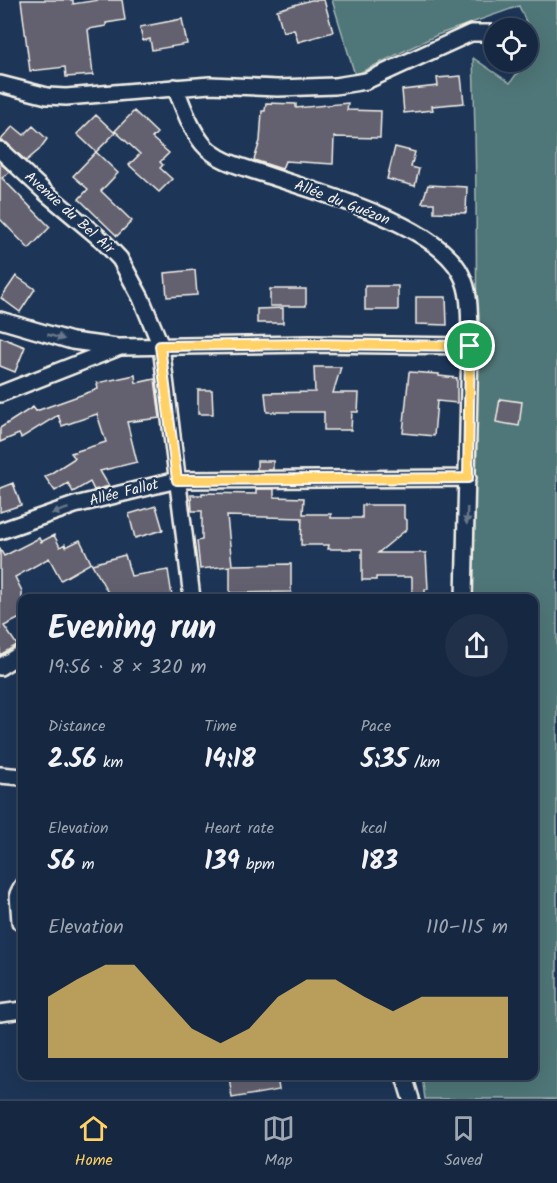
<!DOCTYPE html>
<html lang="en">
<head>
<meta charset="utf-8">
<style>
  :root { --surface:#162841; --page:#1f3048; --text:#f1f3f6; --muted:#9ea6b1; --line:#35445a; --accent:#ffd166 }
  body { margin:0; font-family:Kalam,sans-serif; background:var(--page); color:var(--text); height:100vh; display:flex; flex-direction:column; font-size:22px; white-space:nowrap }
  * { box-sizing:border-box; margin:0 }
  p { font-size:20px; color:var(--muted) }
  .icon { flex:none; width:33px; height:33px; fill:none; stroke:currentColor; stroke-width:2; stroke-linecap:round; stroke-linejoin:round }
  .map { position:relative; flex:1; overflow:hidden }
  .drawer { position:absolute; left:18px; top:594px; width:520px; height:486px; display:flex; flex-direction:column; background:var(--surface); border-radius:12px; box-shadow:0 6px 24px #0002,0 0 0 2px var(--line) }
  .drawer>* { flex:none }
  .buttons { position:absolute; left:484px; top:18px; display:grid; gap:12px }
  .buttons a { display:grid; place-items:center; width:54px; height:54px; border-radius:50%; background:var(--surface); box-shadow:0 6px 24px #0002,0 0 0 2px var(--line); font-size:30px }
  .pin { position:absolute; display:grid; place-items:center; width:51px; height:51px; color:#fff; margin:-26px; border:3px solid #fff; border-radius:50%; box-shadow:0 2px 6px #0007 }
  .round { display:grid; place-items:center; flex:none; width:63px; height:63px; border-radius:32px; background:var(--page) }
  .headline { display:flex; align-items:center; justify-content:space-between; height:102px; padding:0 30px }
  h1 { font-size:33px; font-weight:800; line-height:45px }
  .figures { display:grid; grid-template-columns:repeat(3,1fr); gap:9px; height:102px; padding:6px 30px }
  .figures div { display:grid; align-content:center }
  .figures b { font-size:26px; font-weight:800 }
  .figures small { font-size:16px; font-weight:400 }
  .figures p { font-size:16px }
  .chart { height:168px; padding:12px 30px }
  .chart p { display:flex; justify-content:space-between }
  .chart svg { width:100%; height:108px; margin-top:6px; fill:var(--accent); opacity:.7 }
  .tabs { display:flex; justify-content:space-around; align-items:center; height:84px; border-top:2px solid var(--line); background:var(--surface); font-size:16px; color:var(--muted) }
  .tabs a { display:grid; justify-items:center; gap:3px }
  .tabs .on { color:var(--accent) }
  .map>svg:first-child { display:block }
</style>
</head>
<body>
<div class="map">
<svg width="557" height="1099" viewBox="0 0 557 1099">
  <rect width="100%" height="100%" fill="#1d3557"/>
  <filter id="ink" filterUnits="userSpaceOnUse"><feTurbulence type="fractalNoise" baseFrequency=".0167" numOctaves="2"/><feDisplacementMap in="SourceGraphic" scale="12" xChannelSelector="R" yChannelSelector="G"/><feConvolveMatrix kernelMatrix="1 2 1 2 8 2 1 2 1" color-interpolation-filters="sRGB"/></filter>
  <g filter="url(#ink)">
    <path fill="#507678" stroke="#a2b4b0" stroke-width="1.5" d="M 332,0 L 557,0 L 557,1099 L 425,1099 L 422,1076 L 534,1076 L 534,598 L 473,598 C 476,418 479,238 473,58 L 510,83 L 525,62 L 528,62 L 528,57 L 531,52 L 529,29 L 519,6 L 437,35 L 355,75 Z"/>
    <path fill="#64606f" stroke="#f4f1e8" stroke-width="1.5" d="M 21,0 L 73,0 L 73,4 L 99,0 L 122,0 L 125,20 L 106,23 L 106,26 L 88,29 L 93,75 L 66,77 L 65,67 L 30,71 Z
      M 311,0 L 324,0 L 333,32 L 298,42 L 294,29 L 283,32 L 277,10 Z
      M 182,19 L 187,44 L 152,50 L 150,39 L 143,41 L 140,27 Z
      M 461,76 L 464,103 L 432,106 L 433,110 L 404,113 L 402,90 L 438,86 L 437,78 Z
      M 266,103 L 296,104 L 296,108 L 348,103 L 347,110 L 381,111 L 380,138 L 334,137 L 333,164 L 285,161 L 282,169 L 254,160 L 260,141 L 262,111 L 265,111 Z
      M 134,111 L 157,133 L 152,138 L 169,153 L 160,162 L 163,165 L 160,168 L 172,179 L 159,192 L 129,165 L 140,154 L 115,131 Z
      M 96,115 L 115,133 L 96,152 L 118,173 L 101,191 L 132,221 L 117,236 L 79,199 L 88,189 L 73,176 L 96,152 L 77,134 Z
      M 13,126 L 24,135 L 33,126 L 47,139 L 39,150 L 26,161 L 7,143 L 0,141 Z
      M 395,147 L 415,152 L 411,167 L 419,169 L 415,186 L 387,179 Z
      M 0,163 L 10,172 L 2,178 L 50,227 L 29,249 L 0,219 Z
      M 428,185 L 467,187 L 466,213 L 434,212 L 434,203 L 422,203 Z
      M 195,270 L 197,295 L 167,297 L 165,273 Z
      M 16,276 L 35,289 L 20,312 L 1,298 Z
      M 365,286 L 398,286 L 398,310 L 365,310 Z
      M 270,289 L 306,289 L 306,306 L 270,306 Z
      M 416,297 L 446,297 L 447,325 L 416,324 Z
      M 283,308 L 283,323 L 257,323 L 257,309 Z
      M 0,337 L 25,347 L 15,372 L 0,366 Z
      M 314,367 L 341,367 L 333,393 L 359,393 L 358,412 L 352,412 L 351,430 L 324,430 L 324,412 L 267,412 L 265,393 L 315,392 Z
      M 409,372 L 439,374 L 439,376 L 457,378 L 457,403 L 437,401 L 434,436 L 403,433 Z
      M 135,375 L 136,383 L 155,379 L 160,418 L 127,422 L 137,462 L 100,471 L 109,486 L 94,490 L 90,482 L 73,492 L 68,483 L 55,491 L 45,477 L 75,458 L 71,453 L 106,442 L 97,414 L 62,426 L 58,415 L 21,438 L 19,434 L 0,442 L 0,428 L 33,407 L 36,411 L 98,389 L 97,383 Z
      M 198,390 L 212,390 L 213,414 L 198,414 Z
      M 500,399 L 522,402 L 519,426 L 496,422 Z
      M 257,461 L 273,461 L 273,470 L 257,470 Z
      M 13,483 L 21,505 L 0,512 L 0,488 Z
      M 256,489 L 274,489 L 274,497 L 304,498 L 303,514 L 331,514 L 331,518 L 362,518 L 362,505 L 404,505 L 404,518 L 407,520 L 407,529 L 378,553 L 426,553 L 428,589 L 425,589 L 425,598 L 412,598 L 412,577 L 376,577 L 376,580 L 362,580 L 362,549 L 328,549 L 329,545 L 301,545 L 302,518 L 227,516 L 232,565 L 291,564 L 291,592 L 230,593 L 230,566 L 200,569 L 197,541 L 202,540 L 202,511 L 192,511 L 191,495 L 202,495 L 202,493 L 256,494 Z
      M 156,506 L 163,530 L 135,538 L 129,514 Z
      M 54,535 L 60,547 L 65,544 L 66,547 L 80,540 L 91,563 L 61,580 L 49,558 L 15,577 L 22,591 L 22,617 L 4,626 L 17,645 L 0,655 L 0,549 L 4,556 L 39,538 L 41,542 Z
      M 125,555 L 131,576 L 168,570 L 172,596 L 154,598 L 111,598 L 92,564 Z
      M 229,1076 L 277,1076 L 279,1090 L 232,1098 Z"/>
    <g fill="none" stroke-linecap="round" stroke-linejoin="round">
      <defs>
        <path id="minor" d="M 0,84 L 47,96 L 66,97 L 210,85 L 278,88 L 335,86 L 366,81 L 471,33 L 495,33
          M 175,87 C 183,106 190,128 203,144 C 218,162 243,167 264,174 C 316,192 436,223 461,274 C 472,294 469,324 470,346
          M 0,150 L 46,193 L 102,240 L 120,259 L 141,298 L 161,346 L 192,598
          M 0,320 L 72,341 L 117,347
          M 0,394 L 120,347 L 310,344 L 470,346 L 464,598
          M 0,531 L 75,505 L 177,480 L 468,478
          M 0,667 L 22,653
          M 0,775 L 22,777
          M 20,922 L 18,894 L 22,886
          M 0,1013 L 22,1010
          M 404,1076 L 411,1099"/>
      </defs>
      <use href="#minor" stroke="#f4f1e8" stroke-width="20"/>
      <use href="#minor" stroke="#1d3557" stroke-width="15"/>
    </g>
    <defs><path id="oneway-solid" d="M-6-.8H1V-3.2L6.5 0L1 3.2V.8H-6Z" transform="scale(1.5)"/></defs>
    <g fill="#68778a">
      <use href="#oneway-solid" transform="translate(56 337) rotate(16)"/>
      <use href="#oneway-solid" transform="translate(60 511) rotate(162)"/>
      <use href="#oneway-solid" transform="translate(467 516) rotate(92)"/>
    </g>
  </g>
  <g fill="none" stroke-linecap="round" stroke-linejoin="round" filter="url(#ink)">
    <defs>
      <path id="route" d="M 310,344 L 470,346 L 468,478 L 177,480 L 160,346 Z"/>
    </defs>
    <use href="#route" stroke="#fff" stroke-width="12"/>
    <use href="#route" stroke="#ffd166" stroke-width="8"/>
  </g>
  <g text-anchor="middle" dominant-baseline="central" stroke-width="4.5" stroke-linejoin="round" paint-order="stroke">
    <g font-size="15" fill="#f4f1e8" stroke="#1d3557">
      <text transform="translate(342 203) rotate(21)">Allée du Guézon</text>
      <text transform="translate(69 213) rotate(42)">Avenue du Bel Air</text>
      <text transform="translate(124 493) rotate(-14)">Allée Fallot</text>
    </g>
  </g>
</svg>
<div class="buttons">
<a><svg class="icon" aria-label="locate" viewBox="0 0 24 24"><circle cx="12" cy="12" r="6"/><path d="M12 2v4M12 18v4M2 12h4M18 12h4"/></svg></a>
</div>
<div class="pin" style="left:470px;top:346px;background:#1e9e55"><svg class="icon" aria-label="arrive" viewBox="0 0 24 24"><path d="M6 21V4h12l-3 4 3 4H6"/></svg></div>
<section class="drawer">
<div class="headline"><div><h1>Evening run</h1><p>19:56 · 8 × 320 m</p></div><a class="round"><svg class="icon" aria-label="share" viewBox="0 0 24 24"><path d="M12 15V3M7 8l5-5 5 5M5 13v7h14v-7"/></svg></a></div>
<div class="figures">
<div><p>Distance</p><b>2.56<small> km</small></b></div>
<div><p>Time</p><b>14:18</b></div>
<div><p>Pace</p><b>5:35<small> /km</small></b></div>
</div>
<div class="figures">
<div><p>Elevation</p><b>56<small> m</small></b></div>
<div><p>Heart rate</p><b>139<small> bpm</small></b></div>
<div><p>kcal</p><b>183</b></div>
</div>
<div class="chart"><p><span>Elevation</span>110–115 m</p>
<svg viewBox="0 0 160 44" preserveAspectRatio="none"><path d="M0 44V19L10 12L20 6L30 6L40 19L50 32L60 38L70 32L80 19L90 12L100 12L110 19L120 25L130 19L140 19L150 19L160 19V44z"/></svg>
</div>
</section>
</div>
<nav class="tabs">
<a class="on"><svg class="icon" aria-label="home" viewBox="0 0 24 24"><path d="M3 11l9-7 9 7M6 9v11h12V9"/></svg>Home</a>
<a><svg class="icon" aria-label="map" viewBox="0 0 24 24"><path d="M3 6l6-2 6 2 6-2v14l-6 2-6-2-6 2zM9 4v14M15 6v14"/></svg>Map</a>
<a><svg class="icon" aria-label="saved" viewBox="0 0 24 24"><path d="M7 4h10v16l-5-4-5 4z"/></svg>Saved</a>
</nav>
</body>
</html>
